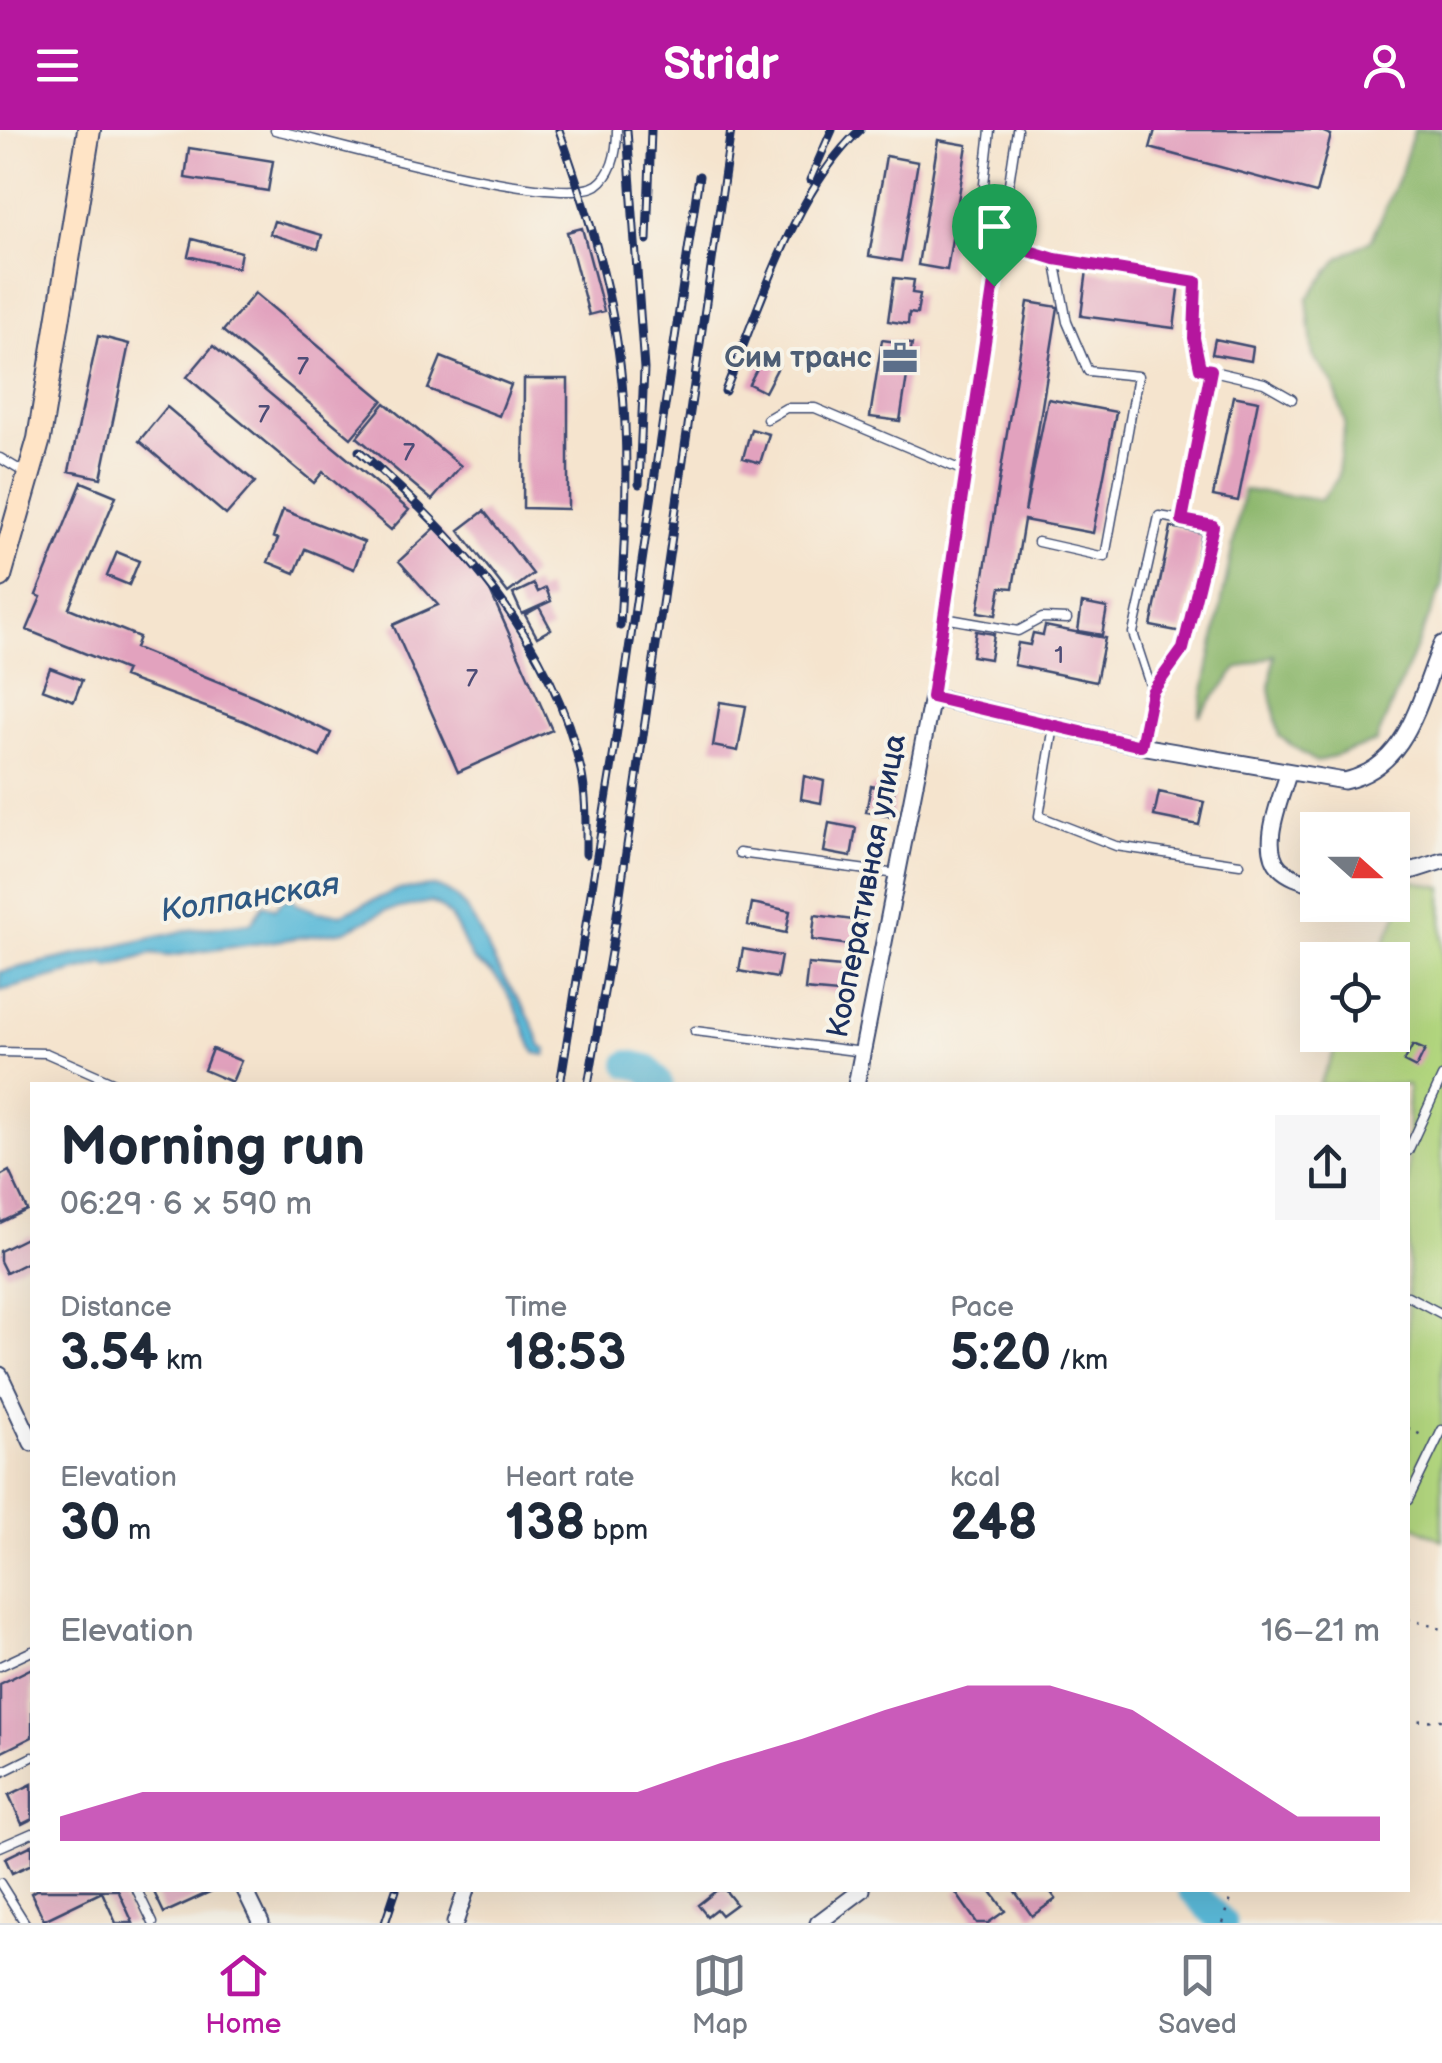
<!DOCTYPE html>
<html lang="en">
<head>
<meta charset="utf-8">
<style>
  :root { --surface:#fff; --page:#f6f6f7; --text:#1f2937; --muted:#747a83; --line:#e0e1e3; --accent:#b5179e }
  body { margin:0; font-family:"Balsamiq Sans",sans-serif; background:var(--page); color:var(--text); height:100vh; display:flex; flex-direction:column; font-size:38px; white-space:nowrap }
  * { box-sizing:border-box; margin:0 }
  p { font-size:32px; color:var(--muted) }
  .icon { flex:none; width:55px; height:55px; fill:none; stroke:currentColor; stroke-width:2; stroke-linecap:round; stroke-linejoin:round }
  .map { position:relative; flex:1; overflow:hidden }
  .details { position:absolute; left:30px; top:952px; width:1380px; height:810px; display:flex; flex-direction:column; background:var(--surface); border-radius:0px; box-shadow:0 10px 40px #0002 }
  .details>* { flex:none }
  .needle { width:65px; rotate:111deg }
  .fabs { position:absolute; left:1300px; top:682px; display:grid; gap:20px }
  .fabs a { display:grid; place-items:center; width:110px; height:110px; border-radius:0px; background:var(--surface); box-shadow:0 10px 40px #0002; font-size:50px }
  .pin { position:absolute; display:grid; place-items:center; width:85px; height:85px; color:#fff; margin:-102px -42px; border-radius:50% 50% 50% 0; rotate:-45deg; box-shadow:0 0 10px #0007 }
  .pin .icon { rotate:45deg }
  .round { display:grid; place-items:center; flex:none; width:105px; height:105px; border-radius:0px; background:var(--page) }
  .headline { display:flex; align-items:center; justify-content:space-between; height:170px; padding:0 30px }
  h1 { font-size:55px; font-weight:600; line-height:75px }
  .metrics { display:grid; grid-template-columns:repeat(3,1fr); gap:15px; height:170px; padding:10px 30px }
  .metrics div { display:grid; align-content:center }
  .metrics b { font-size:50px; font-weight:600 }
  .metrics small { font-size:28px; font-weight:400 }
  .metrics p { font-size:28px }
  .chart { height:280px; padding:20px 30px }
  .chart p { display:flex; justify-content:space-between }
  .chart svg { width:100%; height:180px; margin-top:10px; fill:var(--accent); opacity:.7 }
  header { display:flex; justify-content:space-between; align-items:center; height:130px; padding:0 30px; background:var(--accent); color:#fff; font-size:45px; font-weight:600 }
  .tab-bar { display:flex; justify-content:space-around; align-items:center; height:140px; border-top:2px solid var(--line); background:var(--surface); font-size:28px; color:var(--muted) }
  .tab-bar a { display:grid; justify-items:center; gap:5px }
  .tab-bar .current { color:var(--accent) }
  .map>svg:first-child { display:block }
</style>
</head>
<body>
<header><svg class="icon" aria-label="menu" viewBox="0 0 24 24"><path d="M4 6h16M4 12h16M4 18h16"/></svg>Stridr<svg class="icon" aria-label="person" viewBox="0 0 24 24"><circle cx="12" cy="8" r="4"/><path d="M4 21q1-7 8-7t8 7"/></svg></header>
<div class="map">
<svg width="1442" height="1793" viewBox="0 0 1442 1793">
  <rect width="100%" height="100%" fill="#f7f3e8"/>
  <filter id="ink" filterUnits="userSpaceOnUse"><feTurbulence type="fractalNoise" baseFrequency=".01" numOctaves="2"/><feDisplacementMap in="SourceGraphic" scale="20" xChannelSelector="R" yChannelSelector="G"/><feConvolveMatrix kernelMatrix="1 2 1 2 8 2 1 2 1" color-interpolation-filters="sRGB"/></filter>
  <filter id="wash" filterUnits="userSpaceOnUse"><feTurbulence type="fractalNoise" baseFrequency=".0048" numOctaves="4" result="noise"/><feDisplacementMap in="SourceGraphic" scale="40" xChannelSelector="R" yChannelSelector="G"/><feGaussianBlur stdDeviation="2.25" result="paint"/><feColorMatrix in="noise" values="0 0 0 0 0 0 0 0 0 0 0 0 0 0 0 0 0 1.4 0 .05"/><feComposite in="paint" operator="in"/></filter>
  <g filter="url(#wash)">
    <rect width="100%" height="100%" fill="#f5e4ce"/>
    <path fill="#b3d77f" stroke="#67836e" stroke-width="2.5" d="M 1413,751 L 1442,757 L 1442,1410 L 1408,1393 L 1408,955 L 1319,955 L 1342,905 L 1392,905 L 1392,830 L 1376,830 Z"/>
    <path fill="#8eb86e" stroke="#547466" stroke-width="2.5" d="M 1414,0 L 1442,0 L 1442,456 L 1376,612 L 1316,632 L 1279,606 L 1270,558 L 1274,525 L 1237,539 L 1199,586 L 1244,360 L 1321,370 L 1337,349 L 1345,292 L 1333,253 L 1313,226 L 1307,169 L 1339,128 L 1372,109 L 1402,39 Z"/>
    <path fill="#5ab9d8" stroke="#3a749b" stroke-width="2.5" d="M 432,756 C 469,761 483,813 499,840 C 517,870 530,881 541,917 L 547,920 L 546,925 L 535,923 C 523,896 515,869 495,846 C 488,838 476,835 471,827 C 459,806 456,782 430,772 L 385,781 L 345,801 L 169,826 L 151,824 L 110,837 L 104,834 L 0,861 L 0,842 L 188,800 L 251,793 L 264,774 L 275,779 L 282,771 L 292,768 L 296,774 L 317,782 L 342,784 L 397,760 Z"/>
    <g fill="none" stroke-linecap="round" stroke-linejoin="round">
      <path stroke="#5ab9d8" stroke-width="28" d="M 629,934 L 647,938 L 660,955
        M 1192,1760 L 1223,1793"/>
    </g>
    <g id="blocks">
      <path fill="#e2a2be" d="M 1155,0 L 1319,0 L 1331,5 L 1316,63 L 1150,18 Z
        M 938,10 L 967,15 L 947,140 L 918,135 Z
        M 189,18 L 273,31 L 268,61 L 185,48 Z
        M 886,26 L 918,32 L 901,131 L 869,126 Z
        M 274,91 L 322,105 L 318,119 L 270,104 Z
        M 582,98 L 604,181 L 589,185 L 567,102 Z
        M 192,109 L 241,122 L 238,138 L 188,126 Z
        M 1087,140 L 1180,152 L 1174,198 L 1081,186 Z
        M 894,148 L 914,150 L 912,163 L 920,164 L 917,184 L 909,183 L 908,194 L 888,191 Z
        M 255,163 L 383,270 L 351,308 L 223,201 Z
        M 1028,172 L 1058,177 L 1025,382 L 1048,269 L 1116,282 L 1093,403 L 1024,390 L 1013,458 L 1001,457 L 996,485 L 978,482 Z
        M 98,206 L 129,214 L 101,348 L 69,341 Z
        M 1215,209 L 1253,217 L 1251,231 L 1212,224 Z
        M 882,210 L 912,214 L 900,291 L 870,287 Z
        M 213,216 L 409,380 L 391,400 L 323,342 L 314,353 L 187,247 Z
        M 441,227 L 511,255 L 499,286 L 428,259 Z
        M 763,227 L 779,235 L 765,262 L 749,254 Z
        M 524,249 L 568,249 L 568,379 L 523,378 Z
        M 1233,266 L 1258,271 L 1238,371 L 1213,366 Z
        M 385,273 L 461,336 L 432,370 L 357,307 Z
        M 167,277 L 255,352 L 226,385 L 139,311 Z
        M 751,299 L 769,304 L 760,333 L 743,328 Z
        M 82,352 L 116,366 L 69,478 L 139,507 L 135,518 L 256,567 L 331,603 L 320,627 L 244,591 L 123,547 L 126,540 L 27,500 L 41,467 L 36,465 Z
        M 283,380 L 364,412 L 354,439 L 305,419 L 295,443 L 268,432 L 278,409 L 273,407 Z
        M 484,381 L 533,444 L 508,463 L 459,400 Z
        M 436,397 L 487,454 L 552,600 L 458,642 L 393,495 L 438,475 L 399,431 Z
        M 1171,397 L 1202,403 L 1182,502 L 1151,496 Z
        M 117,422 L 139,431 L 129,455 L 107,446 Z
        M 534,454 L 538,462 L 546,458 L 551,471 L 522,484 L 513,464 Z
        M 1082,473 L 1107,478 L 1102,505 L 1078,501 Z
        M 539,477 L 551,499 L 537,507 L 525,485 Z
        M 1045,496 L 1105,508 L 1096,552 L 1014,535 L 1018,513 L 1030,515 L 1033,503 L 1043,505 Z
        M 976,501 L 994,504 L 990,529 L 972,526 Z
        M 50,538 L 82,550 L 74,571 L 42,559 Z
        M 720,572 L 746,576 L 738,621 L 713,616 Z
        M 804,646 L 824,651 L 821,673 L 801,669 Z
        M 871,656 L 894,660 L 892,686 L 866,682 Z
        M 1159,662 L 1204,672 L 1199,695 L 1154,686 Z
        M 829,693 L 856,698 L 851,727 L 824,722 Z
        M 752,773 L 790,781 L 786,803 L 748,795 Z
        M 815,785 L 861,791 L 858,816 L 812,810 Z
        M 743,819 L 781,826 L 777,848 L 739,841 Z
        M 808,834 L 852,838 L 849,864 L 805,860 Z
        M 1413,915 L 1425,920 L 1416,938 L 1404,932 Z
        M 212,919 L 241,931 L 232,952 L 204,940 Z
        M 9,1041 L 27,1080 L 0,1093 L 0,1046 Z
        M 32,1105 L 32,1130 L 6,1143 L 0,1131 L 0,1121 Z
        M 32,1538 L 32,1607 L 0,1623 L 0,1554 Z
        M 32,1654 L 32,1689 L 22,1694 L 9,1665 Z
        M 32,1715 L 32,1734 L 12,1743 L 5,1728 Z
        M 36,1760 L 118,1760 L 133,1793 L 116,1793 L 102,1762 L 44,1790 L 31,1763 Z
        M 153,1760 L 214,1760 L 164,1783 Z
        M 717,1760 L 725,1760 L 736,1774 L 721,1785 L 716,1779 L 707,1786 L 698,1775 Z
        M 960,1760 L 990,1760 L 1005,1781 L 988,1793 L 977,1793 L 956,1763 Z
        M 1014,1760 L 1049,1760 L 1056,1769 L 1032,1786 Z"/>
    </g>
  </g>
  <g filter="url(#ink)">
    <use href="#blocks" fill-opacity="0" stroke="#3c4a6f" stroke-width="2.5"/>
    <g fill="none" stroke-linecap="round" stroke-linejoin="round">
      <defs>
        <path id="lane" d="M 275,0 C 328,12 559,79 597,55 C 614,43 617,19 617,0
          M 990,0 L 984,54 L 1005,82
          M 1000,113 L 1055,129 L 1067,192 L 1088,241 L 1138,246 L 1105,427 L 1038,412
          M 1055,129 L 1196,152 L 1194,208 L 1200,238 L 1264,253 L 1292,269
          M 767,289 L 786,278 L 815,278 L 966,342
          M 0,328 L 25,343
          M 1182,390 L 1211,240
          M 944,488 L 1018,501 L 1042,488 L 1067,489
          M 932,567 L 1017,0
          M 1054,596 L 1039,686 L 1116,716 L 1240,734
          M 1141,615 L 1152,561 L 1183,519 L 1213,395 L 1159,386 L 1133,503 L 1152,561
          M 739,723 L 897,744
          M 695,901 L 863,922
          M 0,922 L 46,923 L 119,955
          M 1408,1021 L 1442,947
          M 1408,1166 L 1442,1184
          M 1408,1370 L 1442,1300
          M 0,1536 L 32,1521
          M 0,1643 L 32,1627
          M 0,1717 L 32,1703
          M 0,1753 L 25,1793
          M 137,1760 L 153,1793"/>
        <path id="street" d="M 1288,644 C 1281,669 1259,716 1280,738 C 1290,748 1305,751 1318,755
          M 1392,747 L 1442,731
          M 856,955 L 932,567 L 1141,616 L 1344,651 C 1409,637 1419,568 1442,514
          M 0,1245 L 32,1313
          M 245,1760 L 261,1793
          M 455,1793 L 466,1760
          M 818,1793 L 862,1760"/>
        <path id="secondary" d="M 0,446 L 39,309 L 89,0"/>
      </defs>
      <use href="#lane" stroke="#3c4a6f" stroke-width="11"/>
      <use href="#street" stroke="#3c4a6f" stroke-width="19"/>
      <use href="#secondary" stroke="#3c4a6f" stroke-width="26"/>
      <path stroke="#3c4a6f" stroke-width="2.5" stroke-dasharray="2.5 8" stroke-linecap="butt" d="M 1408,1298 L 1423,1306
        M 1408,1489 L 1442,1499
        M 1408,1591 L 1442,1590
        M 1223,1793 L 1234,1760"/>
      <use href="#lane" stroke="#fff" stroke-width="8"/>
      <use href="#street" stroke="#fff" stroke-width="15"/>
      <use href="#secondary" stroke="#ffe4c6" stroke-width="22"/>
      <defs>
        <path id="rail" d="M 559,0 C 588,82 614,164 622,252 C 630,333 624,415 620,496
          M 627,0 L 644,239 L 639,354
          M 810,50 L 832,0
          M 647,110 L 651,0
          M 725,261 C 759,180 794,61 860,0
          M 359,321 C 457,407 552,508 581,640 C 587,668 586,696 586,724
          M 560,955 L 614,621 L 699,46
          M 588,955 L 614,805 L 731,0
          M 385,1793 L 396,1760"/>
      </defs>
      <use href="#rail" stroke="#1b2f5e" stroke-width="9"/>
      <use href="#rail" stroke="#f7f3e8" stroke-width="5" stroke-dasharray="15" stroke-linecap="butt"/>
    </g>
  </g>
  <g fill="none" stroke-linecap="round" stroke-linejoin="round" filter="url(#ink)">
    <defs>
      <path id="route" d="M 1000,112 L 1055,129 L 1196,152 L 1194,208 L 1200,238 L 1211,240 L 1182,390 L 1213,396 L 1183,519 L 1152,562 L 1141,616 L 932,567 Z"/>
    </defs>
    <use href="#route" stroke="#fff" stroke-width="20"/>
    <use href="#route" stroke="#b5179e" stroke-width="12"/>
  </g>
  <defs>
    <symbol id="office-bare" viewBox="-9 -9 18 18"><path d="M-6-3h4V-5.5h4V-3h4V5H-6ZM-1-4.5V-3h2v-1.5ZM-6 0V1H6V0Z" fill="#5c6f8a" stroke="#f7f3e8" stroke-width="2.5" paint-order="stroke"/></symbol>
  </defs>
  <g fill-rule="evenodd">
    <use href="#office-bare" x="875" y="203" width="50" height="50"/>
  </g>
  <g text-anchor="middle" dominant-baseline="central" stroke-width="8" stroke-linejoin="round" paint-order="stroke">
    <g font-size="25" fill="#4d4c76">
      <text x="303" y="236">7</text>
      <text x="264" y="284">7</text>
      <text x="409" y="322">7</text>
      <text x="1059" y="525">1</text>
      <text x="472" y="548">7</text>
    </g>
    <g font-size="30" font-weight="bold" fill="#4e5e75" stroke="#f7f3e8" text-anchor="end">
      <text x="872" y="228">Сим транс</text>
    </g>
    <g font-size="30" fill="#1b2f5e" stroke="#f7f3e8">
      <text transform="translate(867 756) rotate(-79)">Кооперативная улица</text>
    </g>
    <g font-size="32" font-style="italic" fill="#2e5883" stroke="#f7f3e8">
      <text transform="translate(250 768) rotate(-9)">Колпанская</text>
    </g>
  </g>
</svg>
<div class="fabs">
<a><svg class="needle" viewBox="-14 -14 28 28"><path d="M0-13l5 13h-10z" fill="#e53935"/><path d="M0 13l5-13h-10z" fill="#747a83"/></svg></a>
<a><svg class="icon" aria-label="locate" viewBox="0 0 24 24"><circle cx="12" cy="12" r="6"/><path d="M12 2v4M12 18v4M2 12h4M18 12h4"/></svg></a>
</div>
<div class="pin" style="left:994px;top:156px;background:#1e9e55"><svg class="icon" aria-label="arrive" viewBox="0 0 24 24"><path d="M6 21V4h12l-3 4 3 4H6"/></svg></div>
<section class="details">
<div class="headline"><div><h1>Morning run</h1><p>06:29 · 6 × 590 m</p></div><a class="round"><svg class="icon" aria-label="share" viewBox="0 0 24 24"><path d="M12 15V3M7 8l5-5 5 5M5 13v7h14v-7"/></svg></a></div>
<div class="metrics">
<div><p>Distance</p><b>3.54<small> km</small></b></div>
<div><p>Time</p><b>18:53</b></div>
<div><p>Pace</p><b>5:20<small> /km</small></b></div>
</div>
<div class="metrics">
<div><p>Elevation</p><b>30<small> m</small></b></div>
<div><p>Heart rate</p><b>138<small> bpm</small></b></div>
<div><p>kcal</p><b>248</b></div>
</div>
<div class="chart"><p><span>Elevation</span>16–21 m</p>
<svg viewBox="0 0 160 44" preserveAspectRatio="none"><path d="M0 44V38L10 32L20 32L30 32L40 32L50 32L60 32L70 32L80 25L90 19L100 12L110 6L120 6L130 12L140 25L150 38L160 38V44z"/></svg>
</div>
</section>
</div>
<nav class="tab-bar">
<a class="current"><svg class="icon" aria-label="home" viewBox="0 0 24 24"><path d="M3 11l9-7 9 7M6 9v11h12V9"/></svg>Home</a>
<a><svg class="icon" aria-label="map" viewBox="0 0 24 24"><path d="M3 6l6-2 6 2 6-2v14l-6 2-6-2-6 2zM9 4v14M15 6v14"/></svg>Map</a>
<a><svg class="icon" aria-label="saved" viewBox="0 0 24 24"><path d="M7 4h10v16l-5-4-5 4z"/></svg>Saved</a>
</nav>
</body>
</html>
